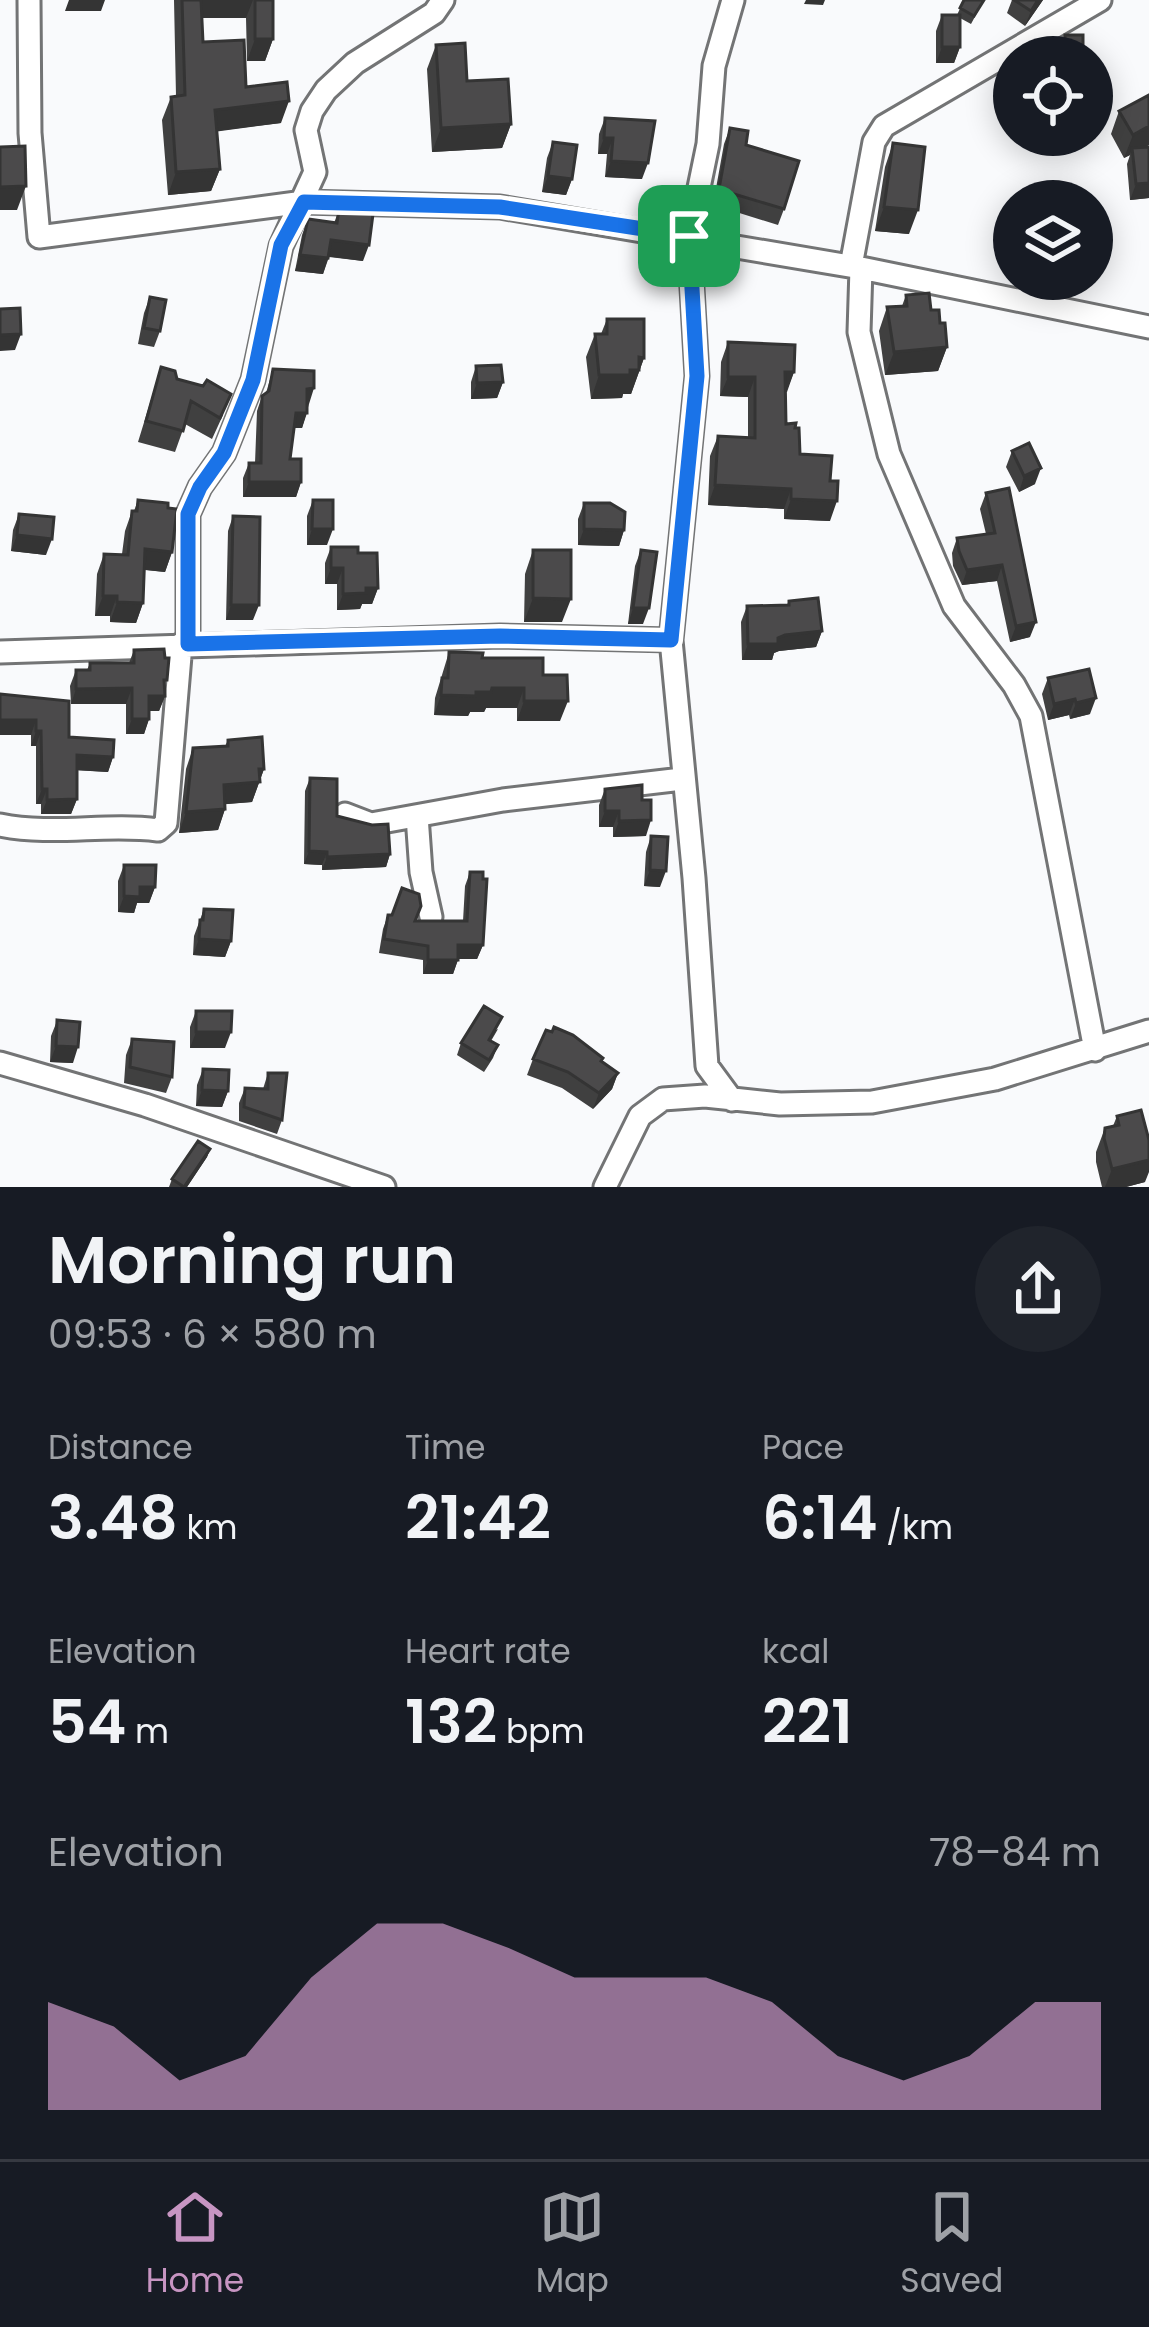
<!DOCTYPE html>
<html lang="en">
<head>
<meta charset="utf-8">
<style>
  :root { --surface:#171b24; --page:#20242c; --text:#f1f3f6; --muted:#9ea1a6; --line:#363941; --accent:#c795c2 }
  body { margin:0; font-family:Poppins,sans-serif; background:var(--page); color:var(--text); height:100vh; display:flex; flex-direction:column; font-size:45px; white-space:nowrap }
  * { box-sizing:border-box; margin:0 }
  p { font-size:39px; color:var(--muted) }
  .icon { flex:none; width:66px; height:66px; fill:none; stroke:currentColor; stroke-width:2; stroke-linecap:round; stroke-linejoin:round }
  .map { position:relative; height:1187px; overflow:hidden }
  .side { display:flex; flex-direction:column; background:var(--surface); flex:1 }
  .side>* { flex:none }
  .tools { position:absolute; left:993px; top:36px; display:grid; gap:24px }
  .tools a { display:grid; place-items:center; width:120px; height:120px; border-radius:50%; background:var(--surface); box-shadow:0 6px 30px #0003; font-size:60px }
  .pin { position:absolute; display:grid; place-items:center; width:102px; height:102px; color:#fff; margin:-51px; border-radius:24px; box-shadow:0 6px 18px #0006 }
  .round { display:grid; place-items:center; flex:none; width:126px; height:126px; border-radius:63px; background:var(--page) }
  .head { display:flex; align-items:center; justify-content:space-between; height:204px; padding:0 48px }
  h1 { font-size:66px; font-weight:600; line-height:90px }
  .figures { display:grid; grid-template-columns:repeat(3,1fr); gap:18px; height:204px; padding:12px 48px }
  .figures div { display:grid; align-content:center }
  .figures b { font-size:60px; font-weight:600 }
  .figures small { font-size:33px; font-weight:400 }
  .figures p { font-size:33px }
  .chart { height:336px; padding:24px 48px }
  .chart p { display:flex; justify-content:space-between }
  .chart svg { width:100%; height:216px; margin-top:12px; fill:var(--accent); opacity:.7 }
  .dock { display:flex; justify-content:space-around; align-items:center; height:168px; border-top:3px solid var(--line); background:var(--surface); font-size:33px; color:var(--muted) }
  .dock a { display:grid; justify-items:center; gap:6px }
  .dock .current { color:var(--accent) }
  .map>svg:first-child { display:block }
</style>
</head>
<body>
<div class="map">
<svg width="1149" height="1187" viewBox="0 0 1149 1187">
  <rect width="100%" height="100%" fill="#f9fafc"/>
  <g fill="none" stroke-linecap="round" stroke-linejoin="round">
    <defs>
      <path id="minor" d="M 29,0 L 30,133 L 39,237 L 304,202 L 500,207 L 861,268 L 1149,327
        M 851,266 L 874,142 L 884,126 L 1100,0
        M 861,268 L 859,332 L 889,454 L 954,606 L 1014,685 L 1031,716 L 1095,1050
        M 188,643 L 188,514 L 200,487 L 224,453 L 253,380 L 281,246 L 315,172 L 306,130 L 312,111 L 326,90 L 355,63 L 434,13 L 443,0
        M 0,652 L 500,636 L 671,640
        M 345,814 L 371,824 L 503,800 L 682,779
        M 417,816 L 421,872 L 431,917
        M 0,825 C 53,836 105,823 158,830 L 166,823 L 181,644
        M 0,1063 L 145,1105 L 384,1187
        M 732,1100 L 707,1066 L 694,878 L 671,640 L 697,376 L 689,236 L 708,144 L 714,66 L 733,0
        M 605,1187 L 640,1116 L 663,1099 L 705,1096 L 780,1104 L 872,1102 L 995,1079 L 1149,1031"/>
    </defs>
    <use href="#minor" stroke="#737475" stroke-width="27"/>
    <use href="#minor" stroke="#fff" stroke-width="21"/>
  </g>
  <path fill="#404040" d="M 174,0 L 273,0 L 273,39 L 265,61 L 247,61 L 246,18 L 202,18 L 203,42 L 281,123 L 216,131 L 220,169 L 211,191 L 168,195 L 162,120 L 171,97 L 176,96 Z
    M 964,0 L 984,0 L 971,24 L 960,18 L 960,47 L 954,63 L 936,63 L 936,31 L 942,15 L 957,15 Z
    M 1012,0 L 1043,0 L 1025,26 L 1007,13 Z
    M 436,45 L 467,81 L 511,124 L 502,148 L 432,152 L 427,69 Z
    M 1149,95 L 1149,145 L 1144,148 L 1149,147 L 1149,198 L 1130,200 L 1127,164 L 1130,155 L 1124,158 L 1111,134 L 1119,111 Z
    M 605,118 L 642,179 L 605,177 L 607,154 L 598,154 L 599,134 Z
    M 730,128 L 746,145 L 784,209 L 778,225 L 733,211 L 727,228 L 709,227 L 724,144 Z
    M 553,142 L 572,179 L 566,195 L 542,192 L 547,158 Z
    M 893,143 L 909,234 L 875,231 L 885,167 Z
    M 339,210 L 363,261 L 329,257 L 323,274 L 295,271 L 302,235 L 308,219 L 334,223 Z
    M 906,295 L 931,310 L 940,323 L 947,347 L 938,371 L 885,375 L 879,331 L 887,307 L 902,306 Z
    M 150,297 L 160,331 L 154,347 L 138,344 L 144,313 Z
    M 607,319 L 644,358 L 631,394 L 623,394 L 622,398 L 591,399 L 586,357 L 595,334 L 601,334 Z
    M 728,342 L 794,372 L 786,392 L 786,424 L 830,521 L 784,519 L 784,509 L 708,505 L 710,456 L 718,436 L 748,437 L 748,397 L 720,396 L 721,362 Z
    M 476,366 L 503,382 L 497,398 L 471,399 L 471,382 Z
    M 161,367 L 223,415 L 212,439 L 185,424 L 175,452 L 138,442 Z
    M 273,369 L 309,404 L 302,428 L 294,428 L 290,459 L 301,482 L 296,497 L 243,497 L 243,478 L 249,463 L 255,463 L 257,411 L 262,396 L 266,393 Z
    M 1012,451 L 1035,484 L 1019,492 L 1006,467 Z
    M 986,493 L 1030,637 L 1010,642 L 997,581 L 962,585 L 953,566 L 952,553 L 957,538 L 986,534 L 980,509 Z
    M 138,500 L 172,552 L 165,572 L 145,570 L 143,603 L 136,623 L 110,622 L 110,616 L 95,616 L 97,574 L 104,554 L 122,554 L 125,531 L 132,511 L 134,511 Z
    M 313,500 L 327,545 L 307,545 L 307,516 Z
    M 584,503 L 624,530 L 619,546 L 578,545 L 578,519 Z
    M 19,514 L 46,555 L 11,551 L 13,530 Z
    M 233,516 L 253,620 L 226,620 L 228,531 Z
    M 331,547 L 358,553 L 378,588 L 372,604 L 362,604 L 360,609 L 337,610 L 337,584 L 325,584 L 325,563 Z
    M 533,550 L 562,622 L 524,622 L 525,574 Z
    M 641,550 L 643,624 L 628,624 L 635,566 Z
    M 789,601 L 822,631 L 816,647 L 779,651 L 774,653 L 772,660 L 742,660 L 741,622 L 747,606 L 787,605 Z
    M 134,650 L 164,688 L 165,696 L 159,711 L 149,711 L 149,719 L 144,734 L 126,734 L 126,704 L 71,704 L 70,686 L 76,670 L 87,670 L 90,663 L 129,663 Z
    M 449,652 L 482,658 L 543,675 L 560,721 L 517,721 L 517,708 L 486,708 L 484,712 L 470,712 L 468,716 L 434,715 L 435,698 Z
    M 1089,669 L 1090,714 L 1070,719 L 1069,715 L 1048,720 L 1042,694 L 1048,678 Z
    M 0,694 L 69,737 L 113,757 L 108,772 L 77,770 L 77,799 L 71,814 L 41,814 L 41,804 L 36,804 L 36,746 L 31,746 L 31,735 Z
    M 228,740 L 264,769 L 252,802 L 225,804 L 225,809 L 218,830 L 179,833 L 186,769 L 193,748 L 225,746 Z
    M 310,778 L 337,816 L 390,854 L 386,867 L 322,870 L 322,865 L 304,864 L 305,791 Z
    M 605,789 L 642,800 L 646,836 L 613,837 L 613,827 L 599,827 L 599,805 Z
    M 651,836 L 660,887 L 644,886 L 646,852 Z
    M 124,865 L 155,887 L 149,903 L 137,903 L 134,913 L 118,912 L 118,881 Z
    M 470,872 L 483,945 L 477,959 L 458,959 L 453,974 L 423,974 L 423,960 L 379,953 L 383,929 L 388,915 L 416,921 L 463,921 L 465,886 Z
    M 204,909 L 231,941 L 225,957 L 193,955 L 194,936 Z
    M 196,1011 L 225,1048 L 190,1048 L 190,1027 Z
    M 57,1021 L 73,1063 L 50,1062 L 51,1036 Z
    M 498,1029 L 491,1041 L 498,1045 L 493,1058 L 484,1072 L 457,1055 L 461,1043 Z
    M 132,1039 L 172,1077 L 166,1093 L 124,1083 L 126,1055 Z
    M 533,1059 L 601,1062 L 618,1073 L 612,1089 L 593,1109 L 562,1088 L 527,1075 Z
    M 203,1069 L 228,1091 L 222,1107 L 196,1106 L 197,1085 Z
    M 268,1073 L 282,1120 L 277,1134 L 239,1121 L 239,1103 L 245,1088 L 263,1089 Z
    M 1117,1116 L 1145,1182 L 1126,1187 L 1102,1187 L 1096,1162 L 1096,1152 L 1105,1128 L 1113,1126 Z
    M 210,1149 L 207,1157 L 187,1187 L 169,1187 L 172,1179 Z"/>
  <path fill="#343434" d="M 69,0 L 105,0 L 101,11 L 65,11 Z
    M 199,0 L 253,0 L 246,18 L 193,18 Z
    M 806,0 L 825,0 L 823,5 L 804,4 Z
    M 1038,0 L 1043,0 L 1025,26 L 1031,11 Z
    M 255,39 L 273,39 L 265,61 L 247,61 Z
    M 942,47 L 960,47 L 954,63 L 936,63 Z
    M 289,101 L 281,123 L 206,133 L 215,110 Z
    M 511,124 L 502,148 L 432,152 L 441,128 Z
    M 1149,126 L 1149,145 L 1133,153 L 1132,148 L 1130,155 L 1124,158 L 1133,135 Z
    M 604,138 L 613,138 L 607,154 L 598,154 Z
    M 611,161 L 648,163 L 642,179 L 605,177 Z
    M 220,169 L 211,191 L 168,195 L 176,172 Z
    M 548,176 L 572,179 L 566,195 L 542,192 Z
    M 1149,183 L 1149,198 L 1130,200 L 1136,184 Z
    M 26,186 L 17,210 L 0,210 L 0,187 Z
    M 884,207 L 918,210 L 909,234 L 875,231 Z
    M 715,211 L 733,212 L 727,228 L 709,227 Z
    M 331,240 L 369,245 L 363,261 L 325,256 Z
    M 300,255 L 328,258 L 323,274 L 295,271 Z
    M 21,334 L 15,350 L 0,351 L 0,335 Z
    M 947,347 L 938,371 L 885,375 L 894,352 Z
    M 639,357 L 644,358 L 631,394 L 623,394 L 622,398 L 591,399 L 599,375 Z
    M 785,372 L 794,372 L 787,392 L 778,392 Z
    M 728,377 L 755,377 L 748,397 L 720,396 Z
    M 503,382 L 497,398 L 471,399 L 477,383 Z
    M 314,388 L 309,404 L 301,404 L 307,389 Z
    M 296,413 L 307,413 L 302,428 L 290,428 Z
    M 1041,468 L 1035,484 L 1019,492 L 1024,476 Z
    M 249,482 L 301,482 L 296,497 L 243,497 Z
    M 715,485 L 791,489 L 784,509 L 708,505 Z
    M 791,499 L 837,501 L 830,521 L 784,519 Z
    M 312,529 L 333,529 L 327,545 L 307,545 Z
    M 584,529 L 624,530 L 619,546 L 578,545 Z
    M 17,535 L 52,539 L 46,555 L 11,551 Z
    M 145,549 L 172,552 L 165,572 L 138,569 Z
    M 1002,565 L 997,581 L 962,585 L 967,570 Z
    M 331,568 L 343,568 L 337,584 L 325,584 Z
    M 366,588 L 378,588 L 372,604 L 362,604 L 360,609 L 337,610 L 343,594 Z
    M 103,596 L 117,596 L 110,616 L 95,616 Z
    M 533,598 L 571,599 L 562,622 L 524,622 Z
    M 117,602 L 143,603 L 136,623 L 110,622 Z
    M 231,605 L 259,605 L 253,620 L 226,620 Z
    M 633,608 L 649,608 L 643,624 L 628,624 Z
    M 1036,622 L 1030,637 L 1010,642 L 1016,626 Z
    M 822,631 L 816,647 L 779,651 L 774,653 L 772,660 L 742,660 L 748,644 L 785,635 Z
    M 132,688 L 126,704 L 71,704 L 76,689 Z
    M 492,688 L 524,688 L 517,708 L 486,708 L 484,712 L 470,712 L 468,716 L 434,715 L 441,695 L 476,692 Z
    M 149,696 L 165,696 L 159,711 L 144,711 Z
    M 1096,698 L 1090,714 L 1070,719 L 1076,703 Z
    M 1075,699 L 1069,715 L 1048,720 L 1054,704 Z
    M 524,701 L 568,701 L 560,721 L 517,721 Z
    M 132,719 L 149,719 L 144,734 L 126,734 Z
    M 0,720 L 36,720 L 31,735 L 0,735 Z
    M 36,731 L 41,731 L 36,746 L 31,746 Z
    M 77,755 L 113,757 L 108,772 L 72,770 Z
    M 259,769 L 264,769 L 252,802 L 216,805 L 224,785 Z
    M 42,789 L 47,789 L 41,804 L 36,804 Z
    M 77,799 L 71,814 L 41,814 L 47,800 Z
    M 225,809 L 218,830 L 179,833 L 186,812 Z
    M 605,811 L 619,811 L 613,827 L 599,827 Z
    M 651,820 L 646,836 L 613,837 L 619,821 Z
    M 309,851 L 327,852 L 322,865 L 304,864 Z
    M 390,854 L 386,867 L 322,870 L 327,857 Z
    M 650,870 L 666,871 L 660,887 L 644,886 Z
    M 140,887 L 155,887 L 149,903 L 137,903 L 134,913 L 118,912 L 124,896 Z
    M 199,939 L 231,941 L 225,957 L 193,955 Z
    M 458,945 L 483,945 L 477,959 L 453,959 Z
    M 428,960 L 458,960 L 453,974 L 423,974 Z
    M 196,1032 L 231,1032 L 225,1048 L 190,1048 Z
    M 56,1046 L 78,1047 L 73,1063 L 50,1062 Z
    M 618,1073 L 612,1089 L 593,1109 L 599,1093 Z
    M 202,1090 L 228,1091 L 222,1107 L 196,1106 Z
    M 210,1149 L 207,1157 L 187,1187 L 184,1187 Z
    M 1149,1160 L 1149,1172 L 1145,1182 L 1126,1187 L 1105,1187 L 1112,1169 Z"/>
  <path fill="#4b4a4b" stroke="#343434" stroke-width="3" d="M 182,0 L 201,0 L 203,42 L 244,40 L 246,87 L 287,82 L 289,101 L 215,110 L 220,169 L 176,172 L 171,97 L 185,95 Z
    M 255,0 L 273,0 L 273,39 L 255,39 Z
    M 964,0 L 984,0 L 974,16 L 960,8 Z
    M 1014,0 L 1038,0 L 1031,11 Z
    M 942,15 L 960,15 L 960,47 L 942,47 Z
    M 1065,35 L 1083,35 L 1083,55 L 1065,54 Z
    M 465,43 L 467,81 L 508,79 L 511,124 L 441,128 L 436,45 Z
    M 1149,95 L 1149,126 L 1133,135 L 1119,111 Z
    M 605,118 L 655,121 L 648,163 L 611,161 L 613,138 L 604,138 Z
    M 730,128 L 748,131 L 746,145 L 799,161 L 784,209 L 734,194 L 733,212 L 715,211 Z
    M 553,142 L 577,145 L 572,179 L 548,176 Z
    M 893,143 L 925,147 L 918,210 L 884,207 Z
    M 25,146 L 26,186 L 0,187 L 0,147 Z
    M 1149,147 L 1149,183 L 1136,184 L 1132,148 Z
    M 339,210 L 373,214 L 369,245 L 331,240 L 328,258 L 300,255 L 308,219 L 337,223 Z
    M 929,293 L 931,310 L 939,310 L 940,323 L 945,323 L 947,347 L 894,352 L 887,307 L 907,306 L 906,295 Z
    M 150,297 L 166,300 L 160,331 L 144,328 Z
    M 20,308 L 21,334 L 0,335 L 0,309 Z
    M 607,319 L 644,319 L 644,358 L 639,357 L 639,370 L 630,370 L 630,375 L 599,375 L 595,334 L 607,334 Z
    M 728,342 L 795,345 L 794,372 L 785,372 L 786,424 L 796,423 L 795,428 L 799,428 L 800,454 L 832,456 L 830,481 L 838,481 L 837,501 L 791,499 L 791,489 L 715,485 L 718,436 L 755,438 L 755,377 L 728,377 Z
    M 501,365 L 503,382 L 477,383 L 476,366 Z
    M 161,367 L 175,371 L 177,379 L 203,386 L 207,380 L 231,394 L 220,418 L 191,401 L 183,431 L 146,421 Z
    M 273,369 L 314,371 L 314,388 L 307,389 L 307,413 L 296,413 L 290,459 L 301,459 L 301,482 L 249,482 L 249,463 L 261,463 L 262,396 L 269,391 Z
    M 1029,443 L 1041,468 L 1024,476 L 1012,451 Z
    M 1009,488 L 1036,622 L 1016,626 L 1002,565 L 967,570 L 959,551 L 957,538 L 995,533 L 986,493 Z
    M 138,500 L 168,503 L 168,508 L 177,509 L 172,552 L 145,549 L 143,603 L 117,602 L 117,596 L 103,596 L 104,554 L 128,555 L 132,511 L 137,511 Z
    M 313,500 L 333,500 L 333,529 L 312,529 Z
    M 584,503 L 610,503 L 625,512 L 624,530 L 584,529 Z
    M 19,514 L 54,517 L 52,539 L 17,535 Z
    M 233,516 L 260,517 L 259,605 L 231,605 Z
    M 331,547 L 358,547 L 358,553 L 377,553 L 378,588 L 366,588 L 366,593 L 343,594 L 343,568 L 331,568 Z
    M 533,550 L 571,550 L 571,599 L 533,598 Z
    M 641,550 L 657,552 L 649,608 L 633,608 Z
    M 818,598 L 822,631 L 785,635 L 778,638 L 778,644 L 748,644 L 747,606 L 789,605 L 789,601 Z
    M 164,649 L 165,658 L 169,658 L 167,680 L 164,680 L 165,696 L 149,696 L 149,719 L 132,719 L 132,688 L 76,689 L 76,670 L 90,670 L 90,663 L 134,663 L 134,650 Z
    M 449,652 L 483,653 L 482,658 L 543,658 L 543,675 L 567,675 L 568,701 L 524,701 L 524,688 L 492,688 L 491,692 L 476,692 L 476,696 L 441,695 L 442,678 L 448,678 Z
    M 1089,669 L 1096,698 L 1076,703 L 1075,699 L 1054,704 L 1048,678 Z
    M 0,694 L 69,701 L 69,737 L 114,740 L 113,757 L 77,755 L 77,799 L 47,800 L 47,789 L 42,789 L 41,731 L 36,731 L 36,720 L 0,720 Z
    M 262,737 L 264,769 L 259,769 L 260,782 L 224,785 L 225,809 L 186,812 L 193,748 L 228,746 L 228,740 Z
    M 310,778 L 337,779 L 337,816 L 372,825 L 388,824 L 390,854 L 327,857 L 327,852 L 309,851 Z
    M 642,785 L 642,800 L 651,800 L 651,820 L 619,821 L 619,811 L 605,811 L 605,789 Z
    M 651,836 L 668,837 L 666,871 L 650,870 Z
    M 124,865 L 156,865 L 155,887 L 140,887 L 140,897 L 124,896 Z
    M 470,872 L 483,872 L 483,879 L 487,879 L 483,945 L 458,945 L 458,960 L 428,960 L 428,946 L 384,939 L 388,915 L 392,915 L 402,888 L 419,894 L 421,906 L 415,921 L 467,921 Z
    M 204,909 L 233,910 L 231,941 L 199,939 L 200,920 L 203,920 Z
    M 484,1006 L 502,1017 L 489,1040 L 498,1045 L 489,1060 L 461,1043 Z
    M 196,1011 L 232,1011 L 231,1032 L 196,1032 Z
    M 57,1020 L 80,1022 L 78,1047 L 56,1046 Z
    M 554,1027 L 573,1035 L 603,1058 L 601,1061 L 618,1073 L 599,1093 L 568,1072 L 533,1059 L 546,1030 L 552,1032 Z
    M 132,1039 L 174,1042 L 172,1077 L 130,1067 Z
    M 203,1069 L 229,1070 L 228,1091 L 202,1090 Z
    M 268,1073 L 287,1073 L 282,1120 L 244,1107 L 245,1088 L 268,1089 Z
    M 1141,1110 L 1149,1140 L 1149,1160 L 1112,1169 L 1104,1138 L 1105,1128 L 1119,1125 L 1117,1116 Z
    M 198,1141 L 210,1149 L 184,1187 L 172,1179 Z"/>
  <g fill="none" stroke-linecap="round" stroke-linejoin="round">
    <defs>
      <path id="route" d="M 304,202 L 500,207 L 689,236 L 697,376 L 671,640 L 500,636 L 188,644 L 188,514 L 200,487 L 224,453 L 253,380 L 281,245 Z"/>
    </defs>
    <use href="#route" stroke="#fff" stroke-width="24"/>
    <use href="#route" stroke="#1a73e8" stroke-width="15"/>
  </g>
</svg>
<div class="tools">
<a><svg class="icon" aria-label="locate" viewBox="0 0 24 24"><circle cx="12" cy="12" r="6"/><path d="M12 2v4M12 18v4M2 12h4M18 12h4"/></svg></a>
<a><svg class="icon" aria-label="layers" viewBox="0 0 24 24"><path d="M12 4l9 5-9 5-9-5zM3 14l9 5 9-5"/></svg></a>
</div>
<div class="pin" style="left:689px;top:236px;background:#1e9e55"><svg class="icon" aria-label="arrive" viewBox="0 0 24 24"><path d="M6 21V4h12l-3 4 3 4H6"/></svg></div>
</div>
<section class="side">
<div class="head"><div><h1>Morning run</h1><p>09:53 · 6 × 580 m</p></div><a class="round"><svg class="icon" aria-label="share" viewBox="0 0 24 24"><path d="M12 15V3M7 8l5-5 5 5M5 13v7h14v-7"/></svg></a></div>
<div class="figures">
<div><p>Distance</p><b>3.48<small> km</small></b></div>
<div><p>Time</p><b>21:42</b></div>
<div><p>Pace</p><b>6:14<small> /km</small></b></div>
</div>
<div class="figures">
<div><p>Elevation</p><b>54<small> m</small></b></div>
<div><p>Heart rate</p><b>132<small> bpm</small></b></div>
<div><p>kcal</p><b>221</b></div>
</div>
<div class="chart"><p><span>Elevation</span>78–84 m</p>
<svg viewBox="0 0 160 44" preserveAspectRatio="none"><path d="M0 44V22L10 27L20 38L30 33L40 17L50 6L60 6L70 11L80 17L90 17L100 17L110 22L120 33L130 38L140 33L150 22L160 22V44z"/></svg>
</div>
</section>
<nav class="dock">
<a class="current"><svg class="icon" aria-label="home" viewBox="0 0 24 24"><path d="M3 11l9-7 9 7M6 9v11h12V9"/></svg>Home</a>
<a><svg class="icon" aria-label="map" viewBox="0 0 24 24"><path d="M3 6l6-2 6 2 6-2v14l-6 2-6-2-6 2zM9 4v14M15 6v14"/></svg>Map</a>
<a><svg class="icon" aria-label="saved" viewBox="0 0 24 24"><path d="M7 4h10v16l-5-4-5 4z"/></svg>Saved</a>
</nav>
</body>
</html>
